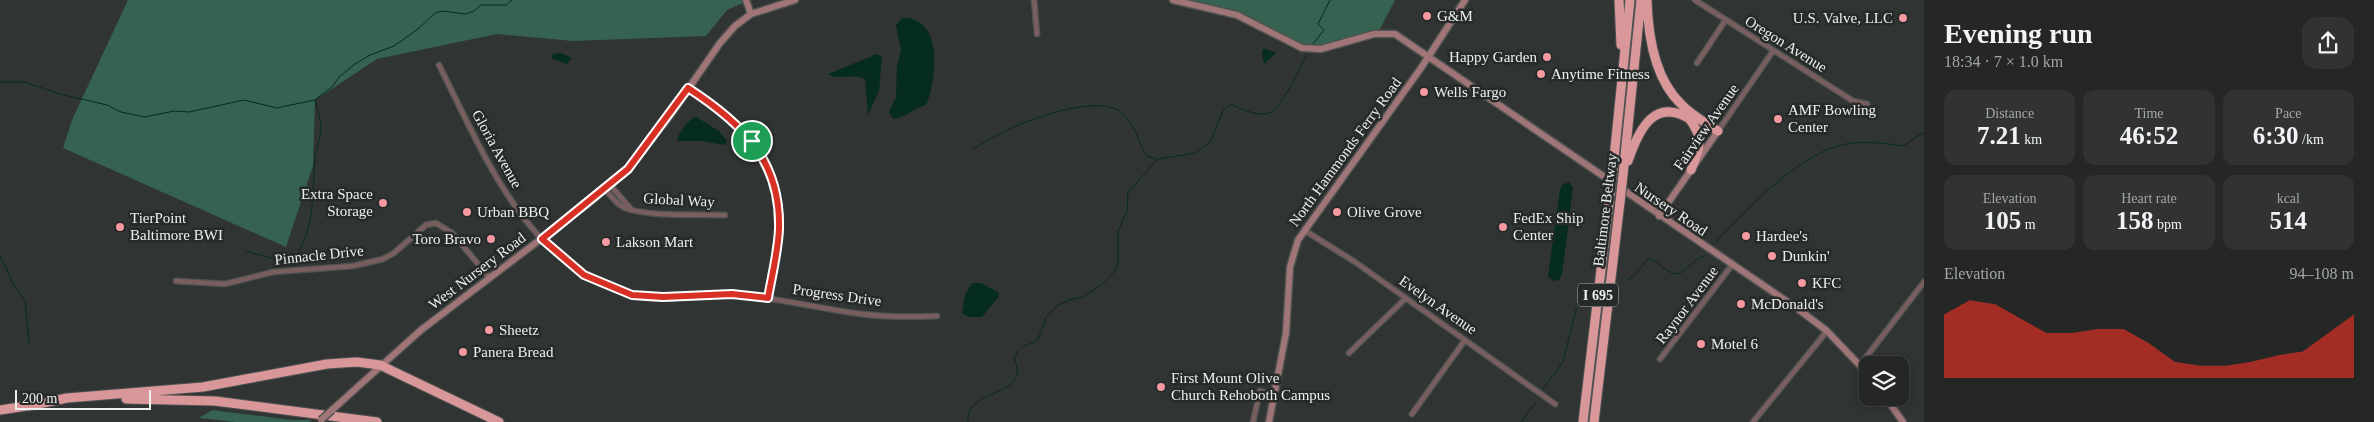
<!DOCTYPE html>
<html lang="en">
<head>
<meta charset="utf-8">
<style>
  :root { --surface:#242726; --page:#303332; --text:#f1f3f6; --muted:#a3a5a7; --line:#414443; --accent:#d93025 }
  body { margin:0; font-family:Georgia,serif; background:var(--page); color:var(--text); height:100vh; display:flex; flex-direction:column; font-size:19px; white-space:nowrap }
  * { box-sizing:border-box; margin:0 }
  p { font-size:16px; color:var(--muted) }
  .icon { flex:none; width:28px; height:28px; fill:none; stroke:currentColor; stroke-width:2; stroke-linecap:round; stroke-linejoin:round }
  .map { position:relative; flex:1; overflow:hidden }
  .side { display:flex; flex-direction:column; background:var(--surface); width:450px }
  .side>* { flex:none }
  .buttons { position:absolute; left:1859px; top:356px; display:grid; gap:10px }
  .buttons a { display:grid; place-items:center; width:50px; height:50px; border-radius:10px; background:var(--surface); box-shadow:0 2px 8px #0003,0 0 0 1px var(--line); font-size:25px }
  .scale { position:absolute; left:15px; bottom:12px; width:136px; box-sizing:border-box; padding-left:5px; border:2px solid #eef0ef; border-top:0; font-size:14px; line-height:18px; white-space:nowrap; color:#eef0ef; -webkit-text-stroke:4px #262a28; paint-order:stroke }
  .pin { position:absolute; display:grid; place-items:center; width:42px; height:42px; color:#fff; margin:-21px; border:2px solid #fff; border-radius:50%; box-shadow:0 1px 5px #0007 }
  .round { display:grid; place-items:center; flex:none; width:52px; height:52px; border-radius:15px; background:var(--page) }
  .head { display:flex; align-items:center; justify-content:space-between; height:85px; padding:0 20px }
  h1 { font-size:28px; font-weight:800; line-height:38px }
  .figures { display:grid; grid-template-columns:repeat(3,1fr); gap:8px; height:85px; padding:5px 20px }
  .figures div { display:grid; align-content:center; border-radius:12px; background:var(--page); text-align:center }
  .figures b { font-size:25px; font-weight:800 }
  .figures small { font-size:14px; font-weight:400 }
  .figures p { font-size:14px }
  .chart { height:140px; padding:10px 20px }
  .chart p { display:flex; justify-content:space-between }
  .chart svg { width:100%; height:90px; margin-top:5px; fill:var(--accent); opacity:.7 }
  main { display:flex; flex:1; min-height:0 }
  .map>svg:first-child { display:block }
</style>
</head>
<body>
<main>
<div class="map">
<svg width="1924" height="422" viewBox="0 0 1924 422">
  <rect width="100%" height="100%" fill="#303432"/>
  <path fill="#356251" d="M 128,0 L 750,0 L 727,10 L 706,36 L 573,41 L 497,34 L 377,59 L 315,100 L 313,166 L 286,247 L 63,148 L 72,120 Z
    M 1187,0 L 1395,0 L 1380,29 L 1321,46 L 1303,45 L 1238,12 Z
    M 212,410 L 292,420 L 312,420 L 309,422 L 235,422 L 199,418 Z"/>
  <path fill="#062b1f" d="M 902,18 C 944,16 937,80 926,105 C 914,108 905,118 893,119 L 889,112 L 896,97 L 897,66 L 901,50 L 896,25 Z
    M 1264,48 L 1276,53 L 1264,64 L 1262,52 Z
    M 561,53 L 572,58 L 567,64 L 551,58 L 553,54 Z
    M 877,54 L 882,57 L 879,91 L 868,115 L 865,79 C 854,73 837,81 828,74 Z
    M 696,117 L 719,131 L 727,141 L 724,145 L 702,141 L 677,141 C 679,132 687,120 696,117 Z
    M 1569,182 L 1573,188 L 1562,274 L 1559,280 L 1553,281 L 1548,276 L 1560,190 L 1562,185 Z
    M 972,283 L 981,283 L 998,292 L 999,296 L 982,317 L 969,317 L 962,313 L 965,295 Z"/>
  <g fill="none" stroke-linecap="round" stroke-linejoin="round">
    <path stroke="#062b1f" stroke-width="1" d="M 1312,45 L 1324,30 L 1318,24 L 1330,0
      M 0,82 L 24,82 L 60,94 L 107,105 L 121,112 L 145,117 L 174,111 L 189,112 L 244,100 L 277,108 L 286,106 L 315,100 L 333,86 L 339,77 L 355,64 L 370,55 L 394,46 L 418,29 L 435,13 L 442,11 L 466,14 L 474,11 L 481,5 L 506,5 L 512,0
      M 971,149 C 982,145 991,138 1001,133 C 1027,120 1088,97 1116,109 C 1133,117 1138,142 1147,156 L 1156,159
      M 1713,245 C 1745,211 1800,152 1846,144 C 1866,141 1884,143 1903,146 L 1924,132
      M 246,251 C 262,256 277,261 294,258 C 316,229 312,192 315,158 C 316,148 321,137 321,127 C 321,119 317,109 315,101
      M 0,256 L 14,285 L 25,301 L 29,343
      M 1627,280 L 1634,276 L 1648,259 C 1661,261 1665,274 1679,274 L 1699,258 L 1705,256
      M 1543,389 L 1563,362 L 1576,310 L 1582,302
      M 968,422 C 964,387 1033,399 1014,358 C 1022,342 1025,348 1038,340 L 1046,317 L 1057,306 L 1069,300 L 1083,297 L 1101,285 L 1113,273 L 1118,263 L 1118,231 L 1127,211 L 1128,192 L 1158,159 L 1195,153 L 1210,142 L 1223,111 L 1231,104 C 1241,109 1254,115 1265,114 C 1281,114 1299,67 1307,54
      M 1521,422 L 1536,402"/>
    <defs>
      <path id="street" d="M 1034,0 L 1037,34
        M 1695,0 L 1853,101 L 1867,104
        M 1697,63 L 1725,21
        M 439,65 C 483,152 527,268 632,295 C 668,304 706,291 742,295 C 782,299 821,309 861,314 C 886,317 912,317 937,316
        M 688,88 C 742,123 782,160 779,229 C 778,252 772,275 769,298
        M 1718,131 L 1773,51
        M 610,185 L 631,209
        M 605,189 C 611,196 617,205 625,208 C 648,217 698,214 725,215
        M 1304,230 L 1355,262 L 1555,404
        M 176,281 L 225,284 L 273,272 L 353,266 L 383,259 L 394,253 L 426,225 L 436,223 L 452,233 L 489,277
        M 1349,353 L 1406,298
        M 1660,359 L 1732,265
        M 1860,365 L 1924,282
        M 1412,414 L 1465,340
        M 1253,422 L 1260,391 L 1274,395
        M 1753,422 L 1827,331"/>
      <path id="secondary" d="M 746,0 L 751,14
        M 1173,0 L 1237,15 L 1302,48 L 1321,49 L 1374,34 L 1395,34 L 1798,309 L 1827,331 L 1868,374
        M 1659,216 L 1718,131
        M 1886,398 L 1903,422
        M 332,410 L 421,330 L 587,204 L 628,169 L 668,118 L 720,43 L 735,26 L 751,14 L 795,0
        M 1269,422 L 1286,333 L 1290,267 L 1298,240 L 1421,68 L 1465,0"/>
      <path id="highway" d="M 1619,0 L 1621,45
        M 1647,0 C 1648,35 1655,79 1681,104 C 1691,115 1706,123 1718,131
        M 1688,117 C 1705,139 1700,146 1691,170
        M 1628,161 C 1639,129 1655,95 1693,121
        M 1613,168 L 1630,0
        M 1623,175 L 1641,0
        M 126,399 L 215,401 L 377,422
        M 28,406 L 67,398 L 203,387 L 327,364 L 357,362 L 380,365 L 499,422
        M 0,410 L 33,405
        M 1583,422 L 1610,194
        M 1594,422 L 1620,202"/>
    </defs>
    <use href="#street" stroke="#4e5250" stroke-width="7"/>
    <use href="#secondary" stroke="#4e5250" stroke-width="9"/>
    <use href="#highway" stroke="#4e5250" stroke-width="11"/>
    <use href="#street" stroke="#795e5f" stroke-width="4.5"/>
    <use href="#secondary" stroke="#a07577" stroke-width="6"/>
    <use href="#highway" stroke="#d9979a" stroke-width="9"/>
    <defs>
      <path id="secondary-bridge" d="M 321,420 L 332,410"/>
      <path id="highway-bridge" d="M 1610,194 L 1613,168
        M 1620,202 L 1623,175"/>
    </defs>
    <use href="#secondary-bridge" stroke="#4e5250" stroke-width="9" stroke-linecap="butt"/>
    <use href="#highway-bridge" stroke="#4e5250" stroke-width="11" stroke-linecap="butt"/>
    <use href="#secondary-bridge" stroke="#a07577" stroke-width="6"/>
    <use href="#highway-bridge" stroke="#d9979a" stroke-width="9"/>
  </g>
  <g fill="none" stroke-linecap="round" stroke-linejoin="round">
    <defs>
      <path id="route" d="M 688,88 C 742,123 781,160 779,229 C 778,252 772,275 768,298 L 732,294 L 663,297 L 632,295 L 584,275 L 542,239 L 628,169 Z"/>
    </defs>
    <use href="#route" stroke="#fff" stroke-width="10"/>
    <use href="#route" stroke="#d93025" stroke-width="6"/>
  </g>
  <g fill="#f49aa0" stroke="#262a28" stroke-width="2">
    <circle cx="1427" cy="16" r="5"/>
    <circle cx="1903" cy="18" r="5"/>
    <circle cx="1547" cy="57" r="5"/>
    <circle cx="1541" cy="74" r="5"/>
    <circle cx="1424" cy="92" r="5"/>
    <circle cx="1778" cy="119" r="5"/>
    <circle cx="383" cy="203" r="5"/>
    <circle cx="467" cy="212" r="5"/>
    <circle cx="1337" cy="212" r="5"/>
    <circle cx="120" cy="227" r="5"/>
    <circle cx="1503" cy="227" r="5"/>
    <circle cx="1746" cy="236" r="5"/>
    <circle cx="491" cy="239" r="5"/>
    <circle cx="606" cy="242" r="5"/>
    <circle cx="1772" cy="256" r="5"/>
    <circle cx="1802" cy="283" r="5"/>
    <circle cx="1741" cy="304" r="5"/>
    <circle cx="489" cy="330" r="5"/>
    <circle cx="1701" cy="344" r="5"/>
    <circle cx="463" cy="352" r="5"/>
    <circle cx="1161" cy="387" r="5"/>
  </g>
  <g text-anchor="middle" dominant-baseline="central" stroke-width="5" stroke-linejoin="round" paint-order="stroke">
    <rect fill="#262a28" stroke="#b2b5b3" stroke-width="1" x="1578" y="283.5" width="40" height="23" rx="4"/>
    <g font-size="14" font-weight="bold" fill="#eef0ef">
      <text x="1598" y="295">I 695</text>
    </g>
    <g font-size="15" fill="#eef0ef" stroke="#262a28" text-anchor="start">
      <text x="1437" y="16">G&amp;M</text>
      <text x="1893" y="18" text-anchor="end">U.S. Valve, LLC</text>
      <text x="1537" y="57" text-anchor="end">Happy Garden</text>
      <text x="1551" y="74">Anytime Fitness</text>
      <text x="1434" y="92">Wells Fargo</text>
      <text x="1788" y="110">AMF Bowling<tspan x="1788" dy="17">Center</tspan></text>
      <text x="373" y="194" text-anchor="end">Extra Space<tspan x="373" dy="17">Storage</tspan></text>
      <text x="477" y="212">Urban BBQ</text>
      <text x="1347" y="212">Olive Grove</text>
      <text x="130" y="218">TierPoint<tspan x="130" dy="17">Baltimore BWI</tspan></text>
      <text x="1513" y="218">FedEx Ship<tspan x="1513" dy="17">Center</tspan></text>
      <text x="1756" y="236">Hardee's</text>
      <text x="481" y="239" text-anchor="end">Toro Bravo</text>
      <text x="616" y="242">Lakson Mart</text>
      <text x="1782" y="256">Dunkin'</text>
      <text x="1812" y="283">KFC</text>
      <text x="1751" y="304">McDonald's</text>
      <text x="499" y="330">Sheetz</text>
      <text x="1711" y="344">Motel 6</text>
      <text x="473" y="352">Panera Bread</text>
      <text x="1171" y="378">First Mount Olive<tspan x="1171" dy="17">Church Rehoboth Campus</tspan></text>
    </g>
    <g font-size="15" fill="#eef0ef" stroke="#262a28">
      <text transform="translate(1786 44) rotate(32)">Oregon Avenue</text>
      <text transform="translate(1706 127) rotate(-55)">Fairview Avenue</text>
      <text transform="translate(497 149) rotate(61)">Gloria Avenue</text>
      <text transform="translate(1345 152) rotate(-54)">North Hammonds Ferry Road</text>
      <text transform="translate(679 200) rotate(3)">Global Way</text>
      <text transform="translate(1671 209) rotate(34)">Nursery Road</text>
      <text transform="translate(1605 210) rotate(-83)">Baltimore Beltway</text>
      <text transform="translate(319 255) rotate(-6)">Pinnacle Drive</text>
      <text transform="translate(477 271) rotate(-37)">West Nursery Road</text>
      <text transform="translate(837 295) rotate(8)">Progress Drive</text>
      <text transform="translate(1438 305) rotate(35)">Evelyn Avenue</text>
      <text transform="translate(1687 305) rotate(-53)">Raynor Avenue</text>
    </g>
  </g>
</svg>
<div class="buttons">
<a><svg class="icon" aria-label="layers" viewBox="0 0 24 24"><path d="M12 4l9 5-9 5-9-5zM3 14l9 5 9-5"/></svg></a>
</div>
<div class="scale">200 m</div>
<div class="pin" style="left:752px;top:141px;background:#1e9e55"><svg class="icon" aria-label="arrive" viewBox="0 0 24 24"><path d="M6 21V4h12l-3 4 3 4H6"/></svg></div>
</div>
<section class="side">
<div class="head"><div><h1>Evening run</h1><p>18:34 · 7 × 1.0 km</p></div><a class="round"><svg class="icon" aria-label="share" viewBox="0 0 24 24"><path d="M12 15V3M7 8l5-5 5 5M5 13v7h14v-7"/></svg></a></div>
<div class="figures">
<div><p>Distance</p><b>7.21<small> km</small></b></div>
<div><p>Time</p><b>46:52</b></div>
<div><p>Pace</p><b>6:30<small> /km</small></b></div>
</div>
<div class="figures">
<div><p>Elevation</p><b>105<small> m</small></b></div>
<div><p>Heart rate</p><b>158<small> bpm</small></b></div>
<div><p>kcal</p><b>514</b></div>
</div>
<div class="chart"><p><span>Elevation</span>94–108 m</p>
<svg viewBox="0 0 160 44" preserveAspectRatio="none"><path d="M0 44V13L10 6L20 8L30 15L40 22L50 22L60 20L70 20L80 27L90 36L100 38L110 38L120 36L130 33L140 31L150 22L160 13V44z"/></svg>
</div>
</section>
</main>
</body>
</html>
